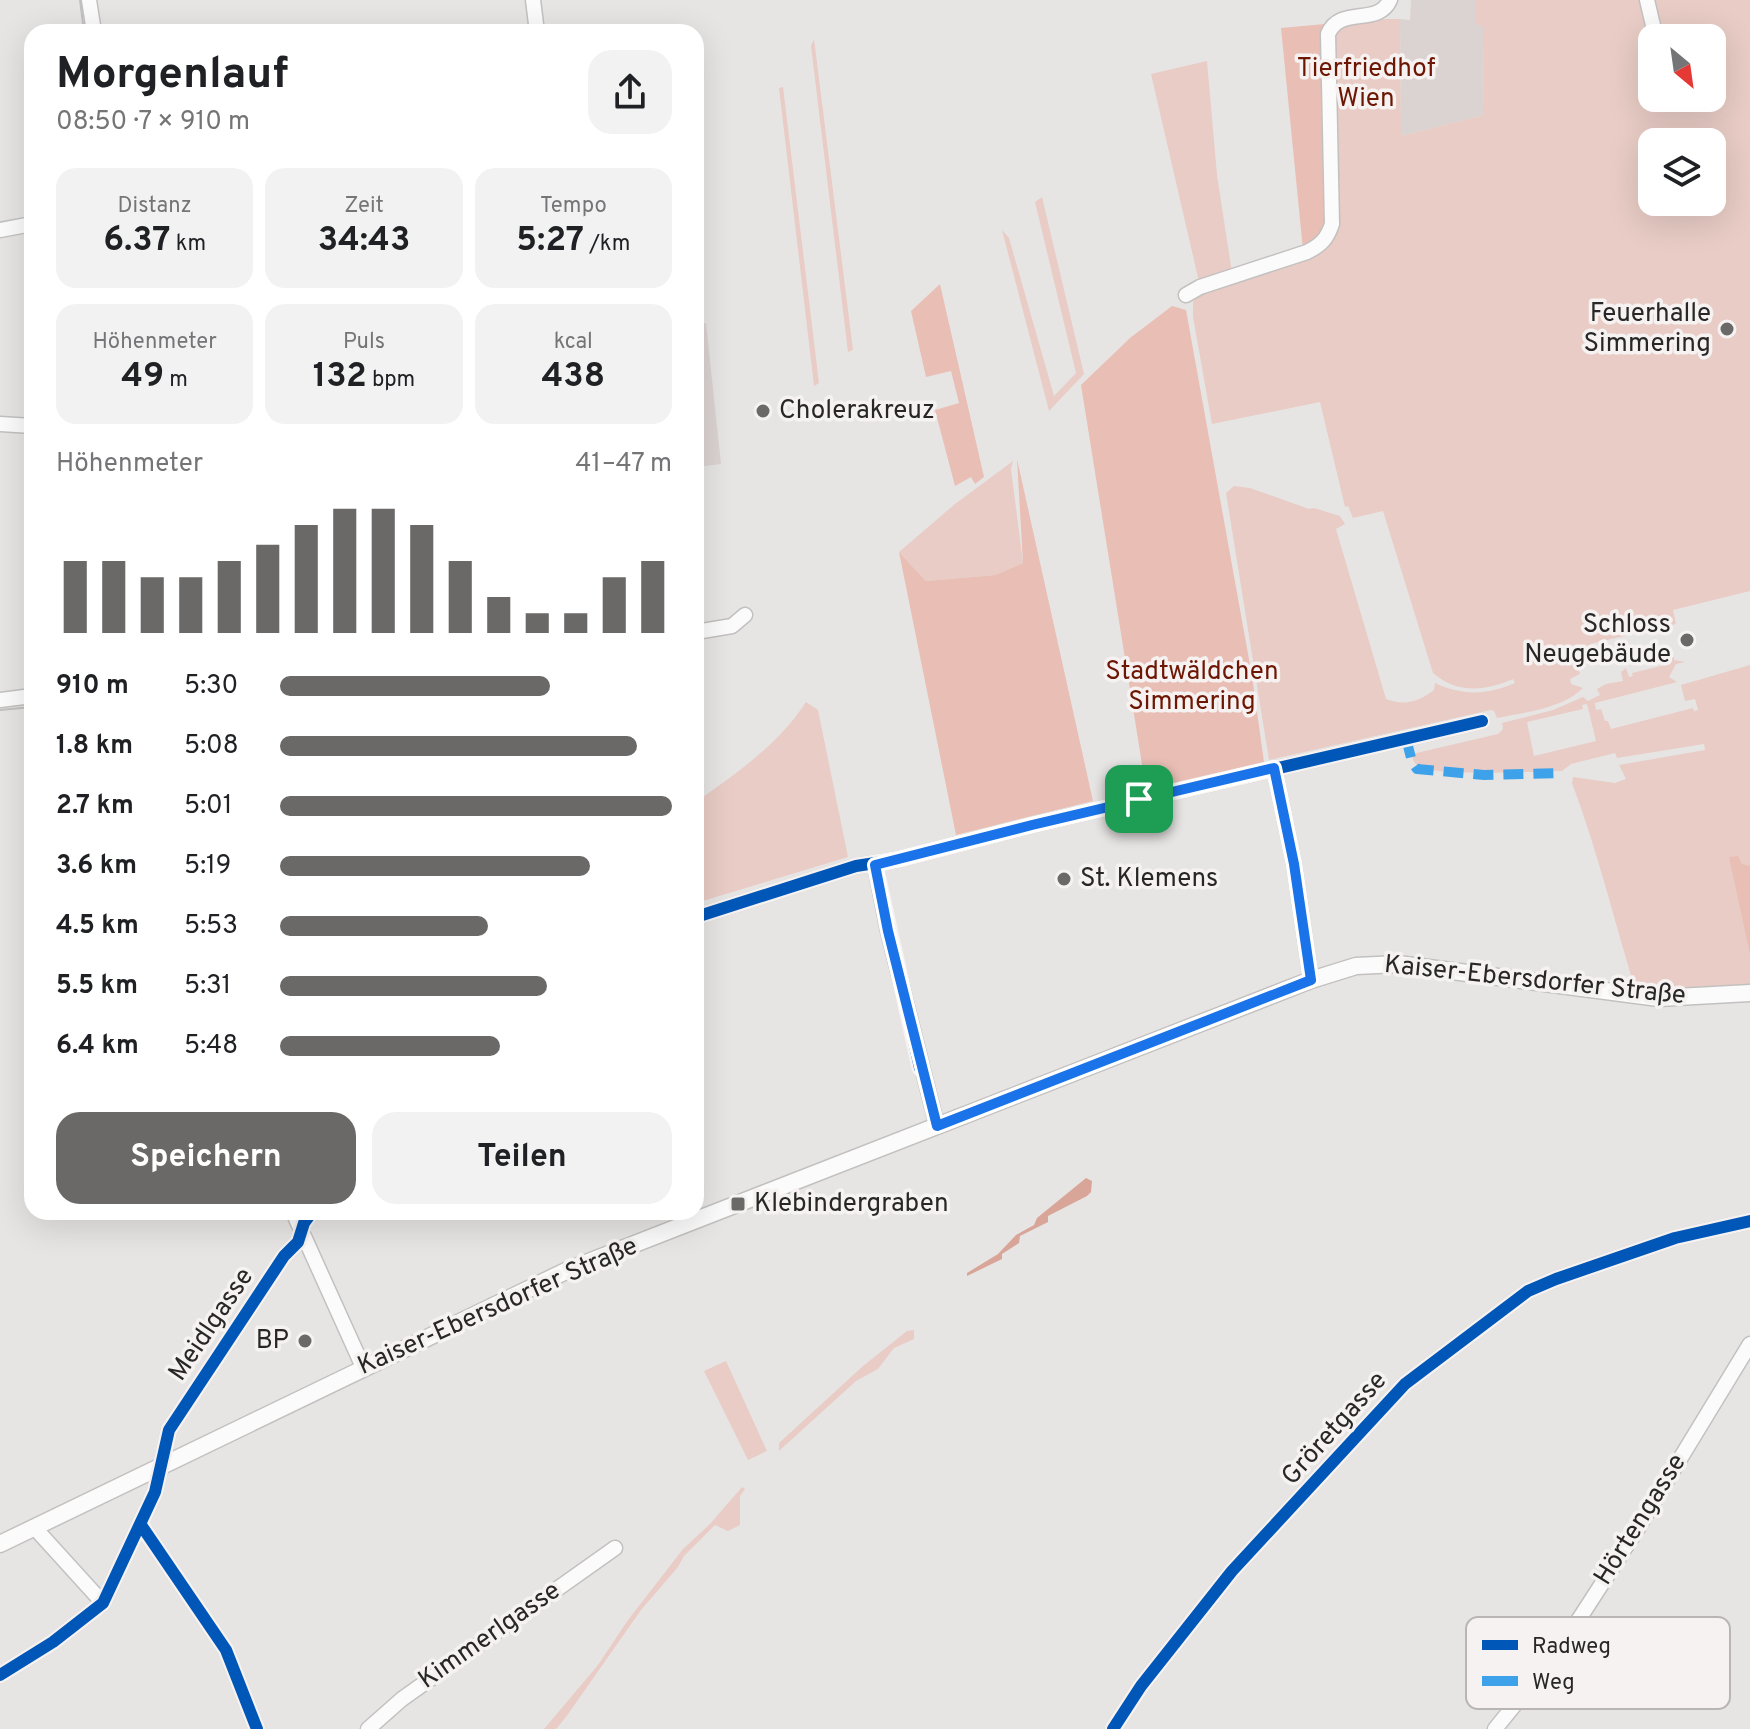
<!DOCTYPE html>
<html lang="de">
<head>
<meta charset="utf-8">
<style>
  :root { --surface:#fff; --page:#f2f2f2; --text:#202124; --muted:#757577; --accent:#6b6968 }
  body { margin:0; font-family:Overpass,sans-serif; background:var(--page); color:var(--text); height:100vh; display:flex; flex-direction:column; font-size:30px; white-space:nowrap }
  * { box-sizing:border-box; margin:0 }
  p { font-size:26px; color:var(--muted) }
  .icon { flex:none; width:44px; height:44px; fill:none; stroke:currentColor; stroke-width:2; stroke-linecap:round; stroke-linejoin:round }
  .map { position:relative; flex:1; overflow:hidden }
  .drawer { position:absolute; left:24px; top:24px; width:680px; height:1196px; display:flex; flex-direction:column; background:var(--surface); border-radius:24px; box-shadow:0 8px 32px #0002 }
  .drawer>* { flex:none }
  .needle { width:52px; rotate:151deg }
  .tools { position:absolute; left:1638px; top:24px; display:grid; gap:16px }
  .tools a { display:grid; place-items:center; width:88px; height:88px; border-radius:16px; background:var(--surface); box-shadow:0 8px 32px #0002; font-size:40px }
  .pin { position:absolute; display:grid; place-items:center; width:68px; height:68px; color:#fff; margin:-34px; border-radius:16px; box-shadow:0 4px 12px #0006 }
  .round { display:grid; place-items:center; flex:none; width:84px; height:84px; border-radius:24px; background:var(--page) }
  .summary { display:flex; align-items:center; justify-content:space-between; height:136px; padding:0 32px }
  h1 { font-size:44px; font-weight:700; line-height:60px }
  .figures { display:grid; grid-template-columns:repeat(3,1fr); gap:12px; height:136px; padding:8px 32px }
  .figures div { display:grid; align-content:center; border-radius:20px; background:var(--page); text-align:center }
  .figures b { font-size:34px; font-weight:700 }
  .figures small { font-size:22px; font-weight:400 }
  .figures p { font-size:22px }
  .chart { height:224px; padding:16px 32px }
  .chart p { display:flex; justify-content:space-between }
  .chart svg { width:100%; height:144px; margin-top:8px; stroke:var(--accent); stroke-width:6 }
  .button { display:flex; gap:16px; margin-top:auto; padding:16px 32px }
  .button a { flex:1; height:92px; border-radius:24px; background:var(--accent); color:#fff; font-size:32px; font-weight:700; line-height:92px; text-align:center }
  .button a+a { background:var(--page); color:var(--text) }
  ul { padding:0 32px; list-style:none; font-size:26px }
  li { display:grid; grid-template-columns:128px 96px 1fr; align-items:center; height:60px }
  li i { height:20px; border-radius:10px; background:var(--accent) }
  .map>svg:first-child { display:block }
</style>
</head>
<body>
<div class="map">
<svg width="1750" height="1729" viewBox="0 0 1750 1729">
  <rect width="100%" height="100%" fill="#e7e5e4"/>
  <path fill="#dbd3d1" d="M 1411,0 L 1475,0 L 1475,23 L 1483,27 L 1484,115 L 1401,136 L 1400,19 L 1410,20 Z
    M 706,323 L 721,464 L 696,467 L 696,325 Z"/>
  <path fill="#e8ccc5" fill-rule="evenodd" d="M 1475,0 L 1750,0 L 1750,591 L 1673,610 L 1676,624 L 1590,644 L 1593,663 L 1578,667 L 1580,674 L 1570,679 L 1571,684 L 1583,688 C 1562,709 1525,712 1497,718 L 1494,711 L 1491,710 L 1269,760 L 1227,499 L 1226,493 L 1234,486 L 1250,488 L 1309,509 L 1314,508 L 1340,516 L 1345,524 L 1336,529 L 1386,699 C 1404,706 1419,702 1434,690 L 1435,683 C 1463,696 1487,695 1515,683 L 1513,679 C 1485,691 1457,694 1433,673 L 1383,511 L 1353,518 L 1348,506 L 1345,507 L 1320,402 L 1212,424 L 1193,317 L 1193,302 L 1203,290 L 1313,254 L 1335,27 L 1370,19 L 1400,19 L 1401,136 L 1484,115 L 1483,27 L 1475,23 ZM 1652,38 L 1712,38 L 1712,98 L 1652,98 ZM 1652,142 L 1712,142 L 1712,202 L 1652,202 Z
    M 814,39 L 853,350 L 848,352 L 811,46 Z
    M 1207,61 L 1217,175 L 1232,273 L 1199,282 L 1151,74 Z
    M 783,87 L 819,383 L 814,386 L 779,88 Z
    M 1042,197 L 1084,374 L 1049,411 L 1002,230 L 1009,238 L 1054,396 L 1076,373 L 1035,202 Z
    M 1013,461 L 1011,469 L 1023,563 L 995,575 L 926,581 L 899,552 L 955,504 Z
    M 1671,657 L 1674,657 L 1674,660 L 1685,662 L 1676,664 L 1669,677 L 1677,682 L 1595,703 L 1596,710 L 1601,709 L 1605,721 L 1608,721 L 1611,729 L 1693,708 L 1694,711 L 1698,710 L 1695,699 L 1685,701 L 1681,685 L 1750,665 L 1750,993 L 1637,995 C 1615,924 1598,852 1572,783 L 1573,777 L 1615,783 L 1626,779 L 1619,765 L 1705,750 L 1704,744 L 1617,758 L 1615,753 L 1571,764 L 1562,771 C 1538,771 1431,778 1417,765 C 1413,762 1413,759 1412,754 L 1498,734 L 1503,729 L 1502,723 L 1553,710 L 1583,697 L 1588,701 L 1600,695 L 1597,689 L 1606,684 L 1623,681 L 1621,672 L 1626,668 L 1629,677 L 1633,676 L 1632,673 L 1661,666 ZM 1587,704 L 1596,741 L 1534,756 L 1527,722 L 1583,709 L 1582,705 Z
    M 806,702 L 818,710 L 848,857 L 696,903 L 696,802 C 738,772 778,745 806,702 Z
    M 914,1330 L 914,1339 L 894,1348 L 878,1369 L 856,1381 L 779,1451 L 779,1443 L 863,1366 L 907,1331 Z
    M 726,1361 L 767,1451 L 748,1460 L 704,1371 Z
    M 742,1487 L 745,1489 L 740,1496 L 740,1525 L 728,1531 L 715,1525 L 684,1556 L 678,1567 L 641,1610 L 566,1717 L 556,1729 L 544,1729 L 598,1665 L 628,1620 L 683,1549 L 710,1524 Z"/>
  <path fill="#e9beb5" d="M 1325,24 L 1328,229 L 1303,250 L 1281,28 Z
    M 940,284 L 984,477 L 975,484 L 971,477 L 955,486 L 935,410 L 959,403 L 951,371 L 926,377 L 911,311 Z
    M 1172,306 L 1186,310 L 1252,676 L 1264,762 L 1146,789 L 1081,385 L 1130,338 Z
    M 1017,459 L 1093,801 L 956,835 L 899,552 L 926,581 L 995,575 L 1023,563 Z
    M 1738,856 L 1742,864 L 1750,866 L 1750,954 L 1729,857 Z"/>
  <path fill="#d8a598" d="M 1086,1178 L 1092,1181 L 1091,1192 L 1087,1196 L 1048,1216 L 1048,1222 L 1020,1236 L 1019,1243 L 1002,1254 L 1002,1259 L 967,1276 L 967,1273 L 998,1254 L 1016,1235 L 1034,1225 L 1037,1218 Z"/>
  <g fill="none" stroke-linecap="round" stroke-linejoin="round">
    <defs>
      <path id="minor" d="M 89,0 L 94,32
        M 533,0 L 537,32
        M 1647,0 L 1656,38
        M 0,230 L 32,224
        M 1186,295 L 1200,287 L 1307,252 C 1321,245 1327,239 1332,224 L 1328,34 C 1340,5 1378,27 1390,0
        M 0,424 L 32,426
        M 696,632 L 732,626 L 745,615
        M 0,700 L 32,696
        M 1274,768 L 1294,864 L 1311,980
        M 875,865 L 888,931 L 937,1126
        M 696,917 L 856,866 L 901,859 L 1032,825 L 1482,721
        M 293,1212 L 363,1367
        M 141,1525 L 226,1650 L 257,1729
        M 34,1527 L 103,1603
        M 0,1675 L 53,1642 L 103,1603 L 155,1492 L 169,1430 L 284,1256 L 298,1242 L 304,1223 L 312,1212
        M 368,1729 L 402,1699 L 615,1548
        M 1113,1729 L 1141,1686 L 1232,1571 L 1405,1384 L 1528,1291 L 1556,1279 L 1675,1238 L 1750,1221
        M 1495,1729 L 1556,1654 L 1583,1613 L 1638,1528 L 1750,1344"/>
      <path id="major" d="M 0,1544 L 568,1270 L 1311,980 L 1356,966 L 1398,964 L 1659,998 L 1750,993"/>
    </defs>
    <use href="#minor" stroke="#c3c1c0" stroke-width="17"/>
    <use href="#major" stroke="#c3c1c0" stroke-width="19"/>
    <use href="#minor" stroke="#fbfbfb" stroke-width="14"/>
    <use href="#major" stroke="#fbfbfb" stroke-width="16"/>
    <path stroke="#c2c0c0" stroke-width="2" d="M 80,0 L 84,32
      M 0,710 L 32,707"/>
    <path stroke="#3ea2eb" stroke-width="10" stroke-dasharray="20 10" stroke-linecap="butt" d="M 1406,738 L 1412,762 L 1417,769 L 1484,775 L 1562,773"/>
    <defs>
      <path id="cycleway" d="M 1274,768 L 1294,864 L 1311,980
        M 875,865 L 920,1068
        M 696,917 L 856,866 L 901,859 L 1032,825 L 1482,721
        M 141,1525 L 226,1650 L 257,1729
        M 0,1675 L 53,1642 L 103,1603 L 155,1492 L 169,1430 L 284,1256 L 298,1242 L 304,1223 L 312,1212
        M 1113,1729 L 1141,1686 L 1232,1571 L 1405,1384 L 1528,1291 L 1556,1279 L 1675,1238 L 1750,1221"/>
    </defs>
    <use href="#cycleway" stroke="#f5f2f1" stroke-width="17"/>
    <use href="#cycleway" stroke="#0057b8" stroke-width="12"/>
  </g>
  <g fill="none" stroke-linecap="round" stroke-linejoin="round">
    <defs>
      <path id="route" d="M 1274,768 L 1294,864 L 1311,980 L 937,1126 L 888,931 L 875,865 L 1032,825 Z"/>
    </defs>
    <use href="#route" stroke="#fff" stroke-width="16"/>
    <use href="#route" stroke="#1a73e8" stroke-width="10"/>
  </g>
  <g fill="#6b6968" stroke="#f5f2f1" stroke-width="3">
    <circle cx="1727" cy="329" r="8"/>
    <circle cx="763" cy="411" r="8"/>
    <circle cx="1687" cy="640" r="8"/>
    <circle cx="1064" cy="879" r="8"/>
    <rect x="730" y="1196" width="16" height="16" rx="4"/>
    <circle cx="305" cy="1341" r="8"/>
  </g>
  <g text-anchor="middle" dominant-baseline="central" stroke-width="7" stroke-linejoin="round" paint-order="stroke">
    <g font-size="26" fill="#6d1603" stroke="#f5f2f1">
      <text x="1366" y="69">Tierfriedhof<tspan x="1366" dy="30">Wien</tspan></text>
      <text x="1192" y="672">Stadtwäldchen<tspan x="1192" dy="30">Simmering</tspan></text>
    </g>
    <g font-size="26" fill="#282626" stroke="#f5f2f1" text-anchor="end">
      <text x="1711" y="314">Feuerhalle<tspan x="1711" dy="30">Simmering</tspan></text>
      <text x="779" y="411" text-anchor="start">Cholerakreuz</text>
      <text x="1671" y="625">Schloss<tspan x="1671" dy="30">Neugebäude</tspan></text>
      <text x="1080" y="879" text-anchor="start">St. Klemens</text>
      <text x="754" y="1204" text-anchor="start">Klebindergraben</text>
      <text x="289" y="1341">BP</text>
    </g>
    <g font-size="26" fill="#282626" stroke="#f5f2f1">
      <text transform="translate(1535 981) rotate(6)">Kaiser-Ebersdorfer Straße</text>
      <text transform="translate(498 1307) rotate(-24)">Kaiser-Ebersdorfer Straße</text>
      <text transform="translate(212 1325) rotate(-56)">Meidlgasse</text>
      <text transform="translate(1335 1429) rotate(-48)">Gröretgasse</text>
      <text transform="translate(1641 1520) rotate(-58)">Hörtengasse</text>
      <text transform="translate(490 1636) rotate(-35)">Kimmerlgasse</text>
    </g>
  </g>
  <rect x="1466" y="1617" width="264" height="92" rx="12" fill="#f5f2f1" stroke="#b8b5b4" stroke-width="2"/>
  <rect x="1482" y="1640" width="36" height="10" fill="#0057b8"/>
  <rect x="1482" y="1676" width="36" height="10" fill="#3ea2eb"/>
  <g font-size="22" fill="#282626">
    <text x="1532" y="1653">Radweg</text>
    <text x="1532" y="1689">Weg</text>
  </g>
</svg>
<div class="tools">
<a><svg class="needle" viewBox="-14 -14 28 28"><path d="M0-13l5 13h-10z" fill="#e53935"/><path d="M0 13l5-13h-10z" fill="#757577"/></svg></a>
<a><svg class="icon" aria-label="layers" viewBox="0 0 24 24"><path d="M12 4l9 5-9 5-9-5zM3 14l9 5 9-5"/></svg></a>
</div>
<div class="pin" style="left:1139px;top:799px;background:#1e9e55"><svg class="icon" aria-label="arrive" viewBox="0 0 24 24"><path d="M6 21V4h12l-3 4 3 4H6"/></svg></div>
<section class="drawer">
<div class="summary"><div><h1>Morgenlauf</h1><p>08:50 · 7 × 910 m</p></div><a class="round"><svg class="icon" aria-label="share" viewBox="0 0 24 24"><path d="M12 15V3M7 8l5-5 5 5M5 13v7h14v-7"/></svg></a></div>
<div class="figures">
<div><p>Distanz</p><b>6.37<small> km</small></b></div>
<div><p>Zeit</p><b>34:43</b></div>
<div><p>Tempo</p><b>5:27<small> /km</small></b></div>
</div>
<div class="figures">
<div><p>Höhenmeter</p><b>49<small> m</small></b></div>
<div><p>Puls</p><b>132<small> bpm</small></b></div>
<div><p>kcal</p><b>438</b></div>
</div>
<div class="chart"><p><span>Höhenmeter</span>41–47 m</p>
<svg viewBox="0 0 160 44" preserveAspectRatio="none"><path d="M5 44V22M15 44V22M25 44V27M35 44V27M45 44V22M55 44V17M65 44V11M75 44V6M85 44V6M95 44V11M105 44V22M115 44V33M125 44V38M135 44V38M145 44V27M155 44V22"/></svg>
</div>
<ul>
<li><b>910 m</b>5:30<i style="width:69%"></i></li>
<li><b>1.8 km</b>5:08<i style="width:91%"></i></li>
<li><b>2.7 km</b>5:01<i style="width:100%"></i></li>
<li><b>3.6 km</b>5:19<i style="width:79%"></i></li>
<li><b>4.5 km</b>5:53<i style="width:53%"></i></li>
<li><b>5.5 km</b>5:31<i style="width:68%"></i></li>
<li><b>6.4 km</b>5:48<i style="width:56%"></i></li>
</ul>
<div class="button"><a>Speichern</a><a>Teilen</a></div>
</section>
</div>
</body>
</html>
